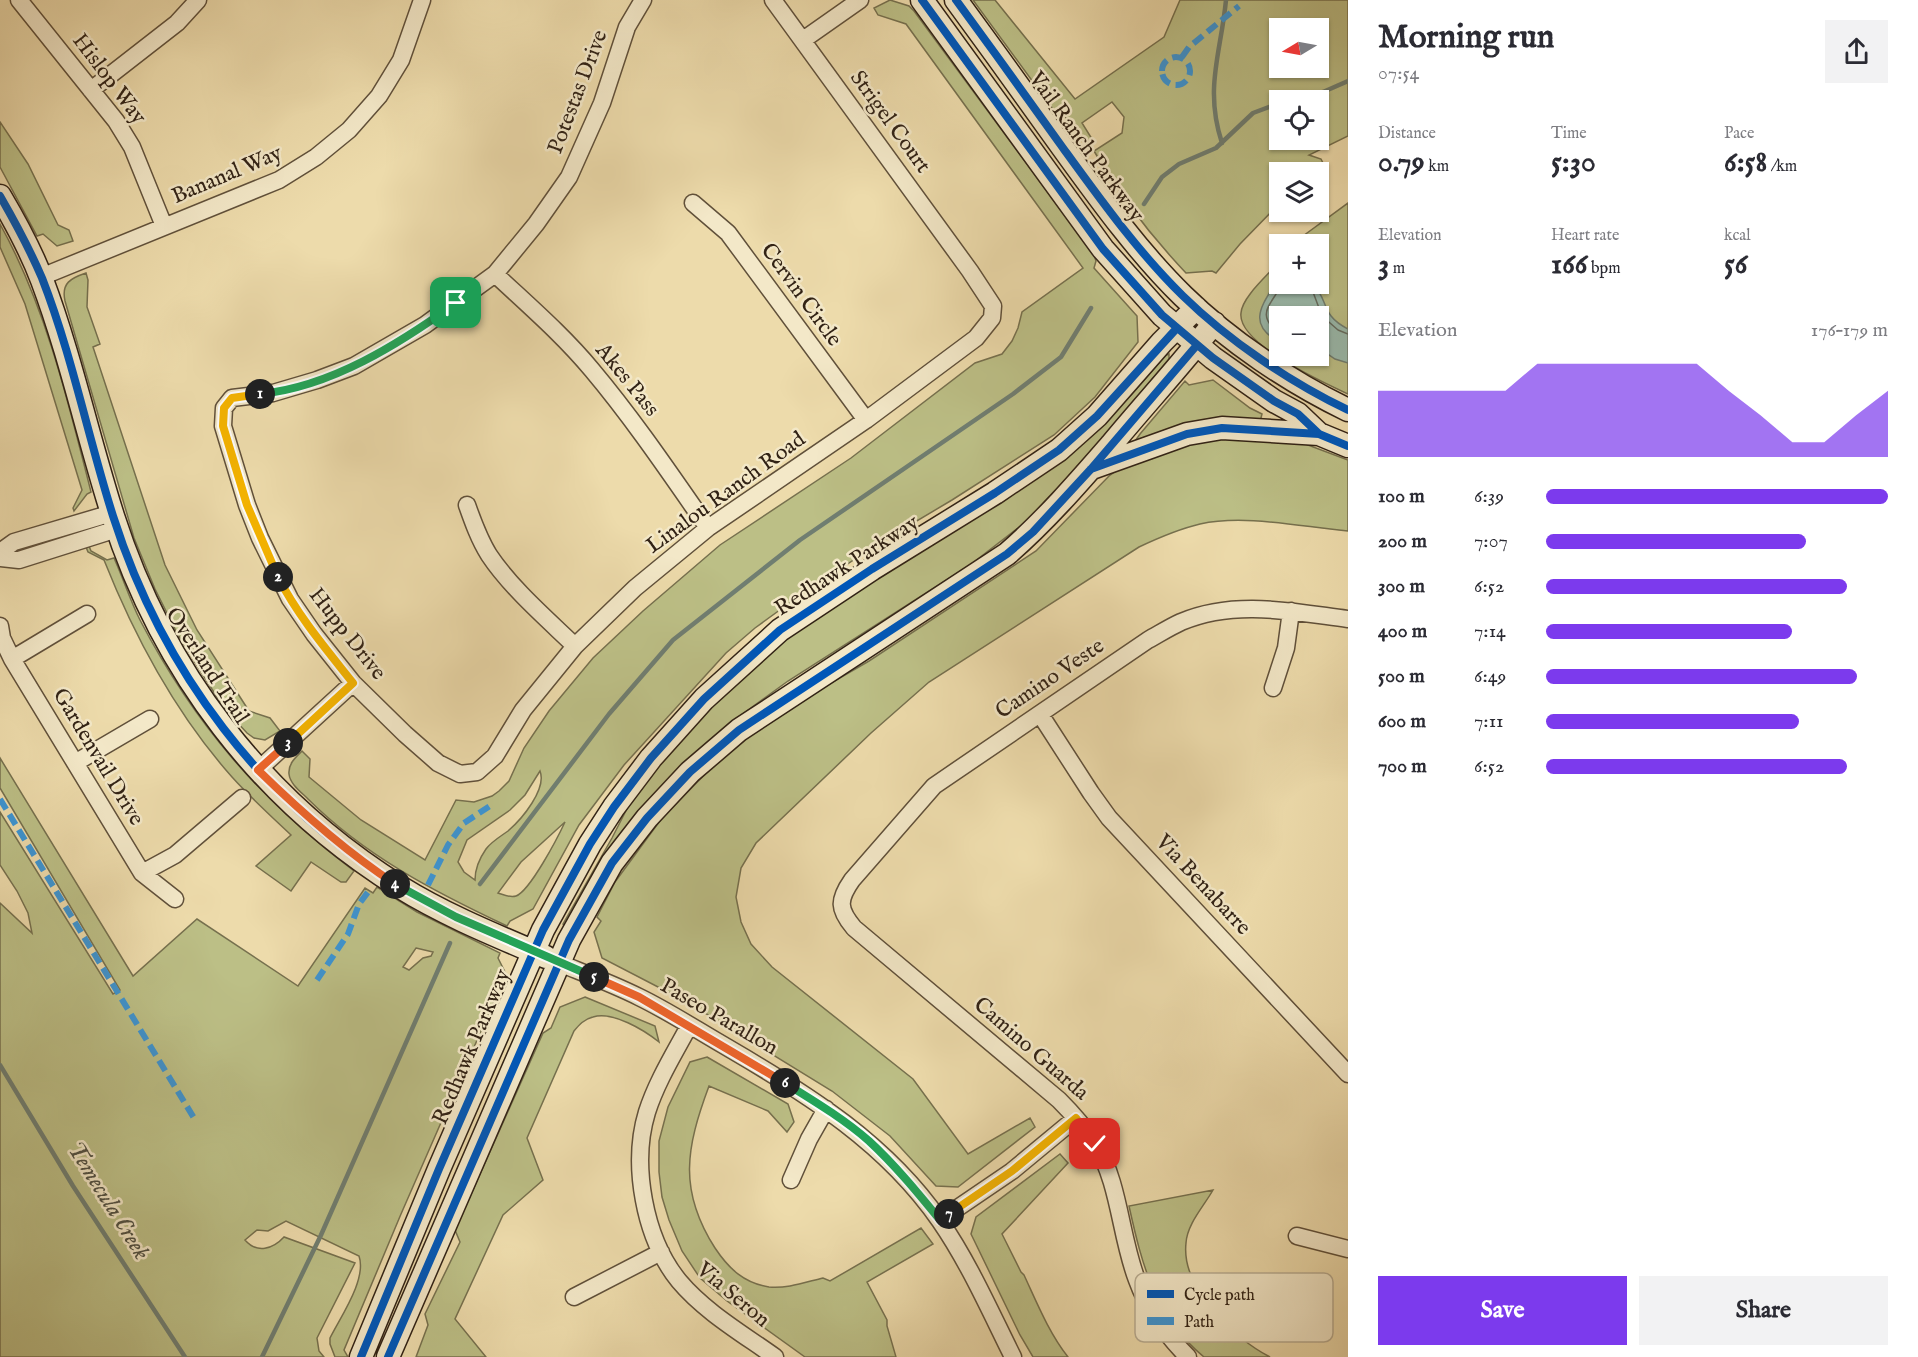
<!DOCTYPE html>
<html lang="en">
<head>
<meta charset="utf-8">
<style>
  :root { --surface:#fff; --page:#f2f2f3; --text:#2b2b33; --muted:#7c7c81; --accent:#7c3aed }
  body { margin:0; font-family:"IM FELL English",serif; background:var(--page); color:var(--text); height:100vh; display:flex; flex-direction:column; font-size:22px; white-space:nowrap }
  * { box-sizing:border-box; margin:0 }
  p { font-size:20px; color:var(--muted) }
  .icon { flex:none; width:33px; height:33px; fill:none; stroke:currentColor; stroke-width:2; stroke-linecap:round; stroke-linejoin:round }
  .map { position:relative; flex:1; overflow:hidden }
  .sheet { display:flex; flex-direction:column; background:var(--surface); width:570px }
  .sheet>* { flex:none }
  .needle { width:39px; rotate:260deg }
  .fabs { position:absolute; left:1269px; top:18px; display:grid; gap:12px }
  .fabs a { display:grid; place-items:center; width:60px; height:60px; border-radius:0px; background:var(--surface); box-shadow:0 2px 4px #0004; font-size:30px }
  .pin { position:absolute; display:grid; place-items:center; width:51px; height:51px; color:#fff; margin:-26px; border-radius:12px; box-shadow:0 3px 9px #0006 }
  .km { position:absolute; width:30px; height:30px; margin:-15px; border-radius:50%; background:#222; color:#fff; font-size:16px; line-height:30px; text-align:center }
  .round { display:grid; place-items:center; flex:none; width:63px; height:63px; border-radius:0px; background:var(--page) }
  .overview { display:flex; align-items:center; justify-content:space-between; height:102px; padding:0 30px }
  h1 { font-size:33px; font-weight:800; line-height:45px }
  .stats { display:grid; grid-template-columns:repeat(3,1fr); gap:9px; height:102px; padding:6px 30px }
  .stats div { display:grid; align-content:center }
  .stats b { font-size:30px; font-weight:800 }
  .stats small { font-size:16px; font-weight:400 }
  .stats p { font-size:16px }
  .chart { height:168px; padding:12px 30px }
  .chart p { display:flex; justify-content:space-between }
  .chart svg { width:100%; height:108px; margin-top:6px; fill:var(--accent); opacity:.7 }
  .button { display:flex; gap:12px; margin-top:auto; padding:12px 30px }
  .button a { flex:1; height:69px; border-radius:0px; background:var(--accent); color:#fff; font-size:24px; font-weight:800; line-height:69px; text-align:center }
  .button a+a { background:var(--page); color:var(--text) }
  ul { padding:0 30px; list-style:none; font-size:20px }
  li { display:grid; grid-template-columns:96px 72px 1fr; align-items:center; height:45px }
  li i { height:15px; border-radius:8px; background:var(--accent) }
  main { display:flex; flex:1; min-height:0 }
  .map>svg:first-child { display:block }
</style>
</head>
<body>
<main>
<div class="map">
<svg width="1348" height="1357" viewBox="0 0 1348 1357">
  <rect width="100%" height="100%" fill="#eddbab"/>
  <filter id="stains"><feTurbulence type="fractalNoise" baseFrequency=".00333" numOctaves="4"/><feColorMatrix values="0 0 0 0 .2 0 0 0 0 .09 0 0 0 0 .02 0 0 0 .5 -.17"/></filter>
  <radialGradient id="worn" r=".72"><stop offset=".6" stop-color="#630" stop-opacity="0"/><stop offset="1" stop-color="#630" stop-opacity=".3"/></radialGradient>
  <path fill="#bcbf86" stroke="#76704e" stroke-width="1.5" fill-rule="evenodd" d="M 890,0 L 909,6 L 914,11 L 1094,255 L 1096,261 L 1094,268 L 1137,316 L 1138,342 L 1095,397 L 1054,435 L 952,500 L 873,547 L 788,604 L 755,628 L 726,653 L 624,765 L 579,825 L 533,909 L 510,921 L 507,926 C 435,892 365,856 308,799 C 301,792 290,784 289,774 C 288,764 295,758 302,751 L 310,759 L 309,777 L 361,820 L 425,860 L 456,800 L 474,802 L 492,796 L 499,791 L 509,781 L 524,748 L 549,711 L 593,658 L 643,611 L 720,545 L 851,458 L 975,363 L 1002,354 L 1012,341 L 1018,328 L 1022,312 L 1083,268 L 906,24 L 878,15 L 874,8 ZM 540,771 C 547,789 522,819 508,831 C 501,836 491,842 486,849 C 479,859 475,869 475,880 L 464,872 L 458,862 L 467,840 L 510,810 L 525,795 ZM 565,822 C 558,837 530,891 516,896 C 510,898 504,895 498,893 L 521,862 Z
    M 973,0 L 995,0 L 1075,99 L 1164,37 L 1180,0 L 1348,0 L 1348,136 L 1309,155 L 1321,159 L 1323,163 L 1319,174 L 1280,172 L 1279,204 L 1240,244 L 1216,273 L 1212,271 L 1186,273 C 1150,235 1120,196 1094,151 L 1122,133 L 1124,117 L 1112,102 L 1082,123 L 1092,139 L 1084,143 L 1065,117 L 1058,116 ZM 1280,28 L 1318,28 L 1318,68 L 1280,68 ZM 1280,100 L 1318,100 L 1318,140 L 1280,140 Z
    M 0,122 L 28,164 L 58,225 L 69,230 L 73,241 L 57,246 L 43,234 L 37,236 L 0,167 Z
    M 1348,203 L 1348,394 C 1324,383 1237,343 1241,313 C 1242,297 1268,275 1279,262 L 1280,284 L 1318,284 L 1318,244 L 1295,244 L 1303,236 ZM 1280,316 L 1318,316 L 1318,356 L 1280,356 Z
    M 0,224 C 46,307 68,401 91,492 L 87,494 L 74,511 L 73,508 L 82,490 L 25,304 L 0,247 Z
    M 86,273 L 88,280 L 87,307 L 100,344 L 93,347 L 165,565 L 197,630 L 249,711 L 270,718 L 280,731 L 265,740 L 254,738 L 247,733 L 224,708 L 201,672 L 177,633 L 155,589 L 134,538 L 65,301 C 61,283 71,278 86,273 Z
    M 1169,354 L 1169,359 L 1116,423 L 1031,518 L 970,565 L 788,681 L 737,718 L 696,754 L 564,926 L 563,924 L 612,838 L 632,799 L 665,755 L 713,702 L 793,631 L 1093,434 L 1132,394 L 1166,355 Z
    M 1213,380 L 1250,408 L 1262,414 L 1260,422 L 1133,444 L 1140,434 L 1185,381 L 1189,385 Z
    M 1215,437 L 1300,442 L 1348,460 L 1348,531 C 1302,527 1245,514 1200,524 C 1179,529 1158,538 1139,547 L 929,682 L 871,733 L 756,843 L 741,868 L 736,897 L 741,922 L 751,944 L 772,967 L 913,1079 L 968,1154 L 1030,1118 L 1035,1127 L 958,1187 L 936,1186 L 890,1136 L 832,1091 L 687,1002 L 602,958 L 594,932 L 601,921 L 597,917 L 615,882 L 662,818 L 719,760 L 762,723 L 869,661 L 1036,551 L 1109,476 L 1136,457 Z
    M 89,546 L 91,551 L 107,560 L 114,558 C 123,578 130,600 140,620 C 194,724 261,801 354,871 L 346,882 L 341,882 L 311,862 L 291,891 L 256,866 L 291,835 C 271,816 250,797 232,777 C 176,714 135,638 104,560 L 88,552 L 86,547 Z
    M 0,758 L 133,976 L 197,919 L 298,986 L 365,888 L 373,893 L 377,887 L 417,912 L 500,953 L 498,958 L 506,974 L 401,1214 L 344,1350 L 348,1357 L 335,1357 L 330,1344 L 330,1338 C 341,1316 367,1279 359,1256 L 286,1221 L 268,1231 L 257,1230 L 245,1240 C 257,1254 273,1249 284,1237 L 355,1263 L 317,1338 L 319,1351 L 324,1357 L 0,1357 L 0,903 L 32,933 L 28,913 L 17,891 L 0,865 L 0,812 L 113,994 L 120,990 L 0,788 ZM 416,948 L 433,952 L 431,956 L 423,958 L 409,970 L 403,967 Z
    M 585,997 L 655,1026 L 659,1042 C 644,1030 613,1011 593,1017 C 584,1019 579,1025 574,1031 L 527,1138 L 543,1180 L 503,1215 L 455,1319 L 486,1357 L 416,1357 L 428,1325 L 425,1314 L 460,1242 L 455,1230 L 543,1033 L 551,1028 L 560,1007 Z
    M 707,1057 L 788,1104 L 794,1122 L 787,1132 L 768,1111 L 709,1086 C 686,1148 678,1190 715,1248 C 729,1269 744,1283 769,1287 C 786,1289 806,1282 823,1278 L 830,1281 L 921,1228 L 933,1244 L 867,1282 L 887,1320 L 887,1326 L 896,1357 L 805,1357 L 727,1301 L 700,1278 L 682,1251 L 669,1220 L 662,1197 L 659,1172 L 659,1141 L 668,1107 L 690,1062 Z
    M 1060,1154 L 1068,1163 L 1002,1234 L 1021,1272 L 1024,1275 C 1037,1303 1049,1333 1068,1357 L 1033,1357 L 1020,1335 L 971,1234 L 976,1217 Z
    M 1213,1190 C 1204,1206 1187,1224 1186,1243 C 1181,1288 1233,1338 1270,1357 L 1204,1357 C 1155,1317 1142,1265 1129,1206 Z"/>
  <path fill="#9abbae" stroke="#707e71" stroke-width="1.5" d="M 1279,277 L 1280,284 L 1313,284 C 1329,300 1320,315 1348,329 L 1348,363 L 1335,359 L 1319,348 L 1318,316 L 1280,316 L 1279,342 C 1243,322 1266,301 1279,277 Z"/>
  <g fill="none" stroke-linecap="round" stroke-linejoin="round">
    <path stroke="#666e62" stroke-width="1.5" d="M 1310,284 L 1322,316 L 1338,330 L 1348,334
      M 1280,335 C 1254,313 1271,306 1282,284"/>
    <path stroke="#707e71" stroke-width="4.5" d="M 1290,100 L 1323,92 L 1348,81
      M 1222,143 C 1204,88 1221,53 1226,0
      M 1144,204 L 1162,177 L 1179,164 L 1216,148 L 1253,113 L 1280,103
      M 480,884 L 609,714 L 673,640 L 800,540 L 1013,394 L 1061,357 L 1091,308
      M 0,1065 L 73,1186 L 185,1357
      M 262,1357 L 321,1235 L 450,943"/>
    <defs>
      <path id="street" d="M 19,0 L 116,121 L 132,147 L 164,226
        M 643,0 L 627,27 L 602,103 L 569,177 L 536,224 L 495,274 L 425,325 L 354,366 L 317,380 L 273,393 L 232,398 L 224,408 L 223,426 L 247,505 L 260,538 L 290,599 L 314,634 L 353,683 L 405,734 L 438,763 L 460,774 L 477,772 L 495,756 L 523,710 L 575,646 L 635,588 L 708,528 L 866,420 L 976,338 L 992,318 L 993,306 L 970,271 L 773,0
        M 803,40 L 860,0
        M 91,90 L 177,23 L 198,0
        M 693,203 L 728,233 L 866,420
        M 495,274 C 528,305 563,335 592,370 C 634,420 671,475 708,528
        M 41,277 L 279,180 L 316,157 L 349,130 L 379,96 L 401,60 L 422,0
        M 467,505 C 473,522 479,539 489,555 C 511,588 547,619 575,646
        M 0,552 L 14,542 L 112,513
        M 0,558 L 19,560 L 117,529
        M 0,626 L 2,638 L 12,659 L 142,873 L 175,899
        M 12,659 L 87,614
        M 1273,688 L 1286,648 L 1291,611
        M 1040,714 L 1091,793 L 1109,818 L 1348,1074
        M 75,763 L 150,719
        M 258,770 L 353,683
        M 142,873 L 175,855 L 242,798
        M 559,963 C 586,974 613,984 639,997 C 670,1012 700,1032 730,1049 C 809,1095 887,1144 940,1221 C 969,1263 990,1311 1013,1357
        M 689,1026 C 674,1054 657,1081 647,1112 C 631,1164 644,1238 679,1281 C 705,1312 743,1334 775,1357
        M 791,1180 L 809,1139 L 826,1109
        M 940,1220 L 1012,1171 L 1076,1118
        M 1297,1236 L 1348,1249
        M 574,1297 L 661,1252
        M 1188,1357 C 1165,1334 1148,1310 1137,1280 C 1120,1236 1120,1184 1095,1143 C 1085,1128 1072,1113 1059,1100 L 854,928 C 838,909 838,900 852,880 L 934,786 L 1148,640 C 1159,634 1170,627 1181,622 C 1235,599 1293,612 1348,619"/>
      <path id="secondary" d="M 922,0 L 1103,249 L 1162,315 L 1213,358 L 1274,401 L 1298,414 L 1319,434 L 1348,446
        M 956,0 C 992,49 1028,99 1063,148 C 1100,199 1138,252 1183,296 C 1229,341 1290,382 1348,410
        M 0,196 C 16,223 31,251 42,280 C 71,357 88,438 113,516 C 163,672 261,800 400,887 C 445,915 497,936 546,957
        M 1092,468 L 1187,434 L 1222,428 L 1319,434
        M 361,1357 L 439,1169 L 543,930 L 590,844 L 614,807 L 651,758 L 704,699 L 780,630 L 872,569 L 995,493 L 1059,450 L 1097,416 L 1162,342 L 1196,308
        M 388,1357 L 569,940 L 612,863 L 647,818 L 690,772 L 739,730 L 1007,554 C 1045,521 1078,483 1111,445 C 1145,404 1181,365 1214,323"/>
    </defs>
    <use href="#street" stroke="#60503a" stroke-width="19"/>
    <use href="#secondary" stroke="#312215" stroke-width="25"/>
    <use href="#street" stroke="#f3e8c8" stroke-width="16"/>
    <use href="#secondary" stroke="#f3e8c8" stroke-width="22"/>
    <path stroke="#3d95d3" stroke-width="6" stroke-dasharray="12 6" stroke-linecap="butt" d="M1162 71a14 14 0 1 1 28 0a14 14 0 1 1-28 0Z
      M 1182,57 L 1189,47 L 1239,6
      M 0,799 L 194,1118
      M 428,885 L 448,845 L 464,823 L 493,804
      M 317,980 L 348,934 L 359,904 L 371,888"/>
    <defs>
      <path id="cycleway" d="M 922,0 L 1103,249 L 1162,315 L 1213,358 L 1274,401 L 1298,414 L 1319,434 L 1348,446
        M 956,0 C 992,49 1028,99 1063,148 C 1100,199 1138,252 1183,296 C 1229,341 1290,382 1348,410
        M 0,196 C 15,222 30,250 42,278 C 72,355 88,437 113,516 C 162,670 262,804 402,888 C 444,913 489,932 533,952
        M 1091,469 L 1187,434 L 1222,428 L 1319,434
        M 361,1357 L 439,1169 L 543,930 L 590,844 L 614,807 L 651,758 L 704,699 L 780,630 L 872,569 L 995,493 L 1059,450 L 1097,416 L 1177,328
        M 388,1357 L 569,940 L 612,863 L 647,818 L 690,772 L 739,730 L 1007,554 L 1033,532 L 1091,469 L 1197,345"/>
    </defs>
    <use href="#cycleway" stroke="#f3e8c8" stroke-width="11"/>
    <use href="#cycleway" stroke="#0057b8" stroke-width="8"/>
  </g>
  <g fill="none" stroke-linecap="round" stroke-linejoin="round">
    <defs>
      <path id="split-1" d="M 260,394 C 331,387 399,344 456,303"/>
      <path id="split-2" d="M 260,394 L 232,398 L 224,408 L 223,426 L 247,505 L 278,577"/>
      <path id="split-3" d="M 278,577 C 298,616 326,649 353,683 L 288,743"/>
      <path id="split-4" d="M 288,743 L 258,770 C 301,812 345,851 395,884"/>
      <path id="split-5" d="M 395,884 L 456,917 L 594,977"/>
      <path id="split-6" d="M 594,977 L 639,997 L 785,1083"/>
      <path id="split-7" d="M 785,1083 C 814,1101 844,1119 869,1141 C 895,1165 918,1193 940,1220 L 949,1214"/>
      <path id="split-8" d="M 949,1214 L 1012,1171 L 1076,1118 L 1095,1144"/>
    </defs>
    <use href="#split-1" stroke="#fff" stroke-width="12"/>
    <use href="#split-2" stroke="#fff" stroke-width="12"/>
    <use href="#split-3" stroke="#fff" stroke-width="12"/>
    <use href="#split-4" stroke="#fff" stroke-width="12"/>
    <use href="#split-5" stroke="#fff" stroke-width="12"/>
    <use href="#split-6" stroke="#fff" stroke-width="12"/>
    <use href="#split-7" stroke="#fff" stroke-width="12"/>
    <use href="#split-8" stroke="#fff" stroke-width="12"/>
    <use href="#split-1" stroke="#22a559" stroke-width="8"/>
    <use href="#split-2" stroke="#f5b400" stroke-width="8"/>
    <use href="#split-3" stroke="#f5b400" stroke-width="8"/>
    <use href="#split-4" stroke="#f0652b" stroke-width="8"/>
    <use href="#split-5" stroke="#22a559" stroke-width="8"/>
    <use href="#split-6" stroke="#f0652b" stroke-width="8"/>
    <use href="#split-7" stroke="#22a559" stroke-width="8"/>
    <use href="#split-8" stroke="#f5b400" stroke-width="8"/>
  </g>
  <g text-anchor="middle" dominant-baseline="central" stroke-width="5" stroke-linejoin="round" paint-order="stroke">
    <g font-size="22" fill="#312215" stroke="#f3e8c8">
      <text transform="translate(109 79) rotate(53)">Hislop Way</text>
      <text transform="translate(578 92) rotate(-69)">Potestas Drive</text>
      <text transform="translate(890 122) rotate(54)">Strigel Court</text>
      <text transform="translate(1086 147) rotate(54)">Vail Ranch Parkway</text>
      <text transform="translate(227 175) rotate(-23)">Bananal Way</text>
      <text transform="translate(801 295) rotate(54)">Cervin Circle</text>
      <text transform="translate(627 380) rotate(51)">Akes Pass</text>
      <text transform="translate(726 493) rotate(-36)">Linalou Ranch Road</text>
      <text transform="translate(847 566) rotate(-33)">Redhawk Parkway</text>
      <text transform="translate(347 634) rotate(52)">Hupp Drive</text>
      <text transform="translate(207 666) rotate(57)">Overland Trail</text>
      <text transform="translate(1050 679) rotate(-34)">Camino Veste</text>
      <text transform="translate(98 757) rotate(59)">Gardenvail Drive</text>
      <text transform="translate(1203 885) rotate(47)">Via Benabarre</text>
      <text transform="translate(719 1017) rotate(30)">Paseo Parallon</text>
      <text transform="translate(472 1047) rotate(-67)">Redhawk Parkway</text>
      <text transform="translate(1031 1049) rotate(41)">Camino Guarda</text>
      <text transform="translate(733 1295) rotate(40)">Via Seron</text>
    </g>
    <g font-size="24" font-style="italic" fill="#505043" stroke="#f3e8c8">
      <text transform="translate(108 1201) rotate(58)">Temecula Creek</text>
    </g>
  </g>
  <rect x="1135" y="1273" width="198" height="69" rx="9" fill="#f3e8c8" stroke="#b9ad92" stroke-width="1.5"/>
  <rect x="1147" y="1290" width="27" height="8" fill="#0057b8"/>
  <rect x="1147" y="1317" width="27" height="8" fill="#3d95d3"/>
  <g font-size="16" fill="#312215">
    <text x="1184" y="1300">Cycle path</text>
    <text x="1184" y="1327">Path</text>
  </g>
  <rect width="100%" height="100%" filter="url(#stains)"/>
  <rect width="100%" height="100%" fill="url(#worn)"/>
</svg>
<div class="fabs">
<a><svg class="needle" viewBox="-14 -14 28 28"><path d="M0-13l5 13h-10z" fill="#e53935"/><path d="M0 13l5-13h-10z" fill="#7c7c81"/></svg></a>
<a><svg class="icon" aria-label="locate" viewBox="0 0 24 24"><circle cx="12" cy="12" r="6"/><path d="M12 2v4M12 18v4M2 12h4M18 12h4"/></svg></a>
<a><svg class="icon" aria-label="layers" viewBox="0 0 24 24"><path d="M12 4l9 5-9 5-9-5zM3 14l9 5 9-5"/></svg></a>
<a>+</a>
<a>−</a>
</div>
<div class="pin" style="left:456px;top:303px;background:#1e9e55"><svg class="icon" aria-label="arrive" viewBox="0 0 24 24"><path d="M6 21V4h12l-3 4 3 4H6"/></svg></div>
<div class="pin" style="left:1095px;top:1144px;background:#d93025"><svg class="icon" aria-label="check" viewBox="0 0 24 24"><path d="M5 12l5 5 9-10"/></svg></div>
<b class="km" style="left:260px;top:394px">1</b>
<b class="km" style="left:278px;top:577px">2</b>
<b class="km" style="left:288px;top:743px">3</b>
<b class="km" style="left:395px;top:884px">4</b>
<b class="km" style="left:594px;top:977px">5</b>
<b class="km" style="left:785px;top:1083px">6</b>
<b class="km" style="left:949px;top:1214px">7</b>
</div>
<section class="sheet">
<div class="overview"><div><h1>Morning run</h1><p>07:54</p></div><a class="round"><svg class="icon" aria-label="share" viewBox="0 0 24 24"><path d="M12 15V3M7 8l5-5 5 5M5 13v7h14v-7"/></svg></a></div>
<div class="stats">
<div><p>Distance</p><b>0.79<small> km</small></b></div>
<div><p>Time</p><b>5:30</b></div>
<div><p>Pace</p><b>6:58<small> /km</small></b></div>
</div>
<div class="stats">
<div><p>Elevation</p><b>3<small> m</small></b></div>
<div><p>Heart rate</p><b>166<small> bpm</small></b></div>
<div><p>kcal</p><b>56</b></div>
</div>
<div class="chart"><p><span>Elevation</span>176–179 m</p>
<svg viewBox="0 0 160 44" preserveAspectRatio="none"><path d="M0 44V17L10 17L20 17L30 17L40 17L50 6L60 6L70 6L80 6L90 6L100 6L110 17L120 27L130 38L140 38L150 27L160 17V44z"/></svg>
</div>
<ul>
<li><b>100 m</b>6:39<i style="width:100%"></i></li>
<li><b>200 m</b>7:07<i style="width:76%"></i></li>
<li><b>300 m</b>6:52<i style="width:88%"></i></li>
<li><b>400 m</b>7:14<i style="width:72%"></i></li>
<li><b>500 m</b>6:49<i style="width:91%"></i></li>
<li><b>600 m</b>7:11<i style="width:74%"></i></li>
<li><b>700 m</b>6:52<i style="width:88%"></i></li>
</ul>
<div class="button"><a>Save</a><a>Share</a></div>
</section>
</main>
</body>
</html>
